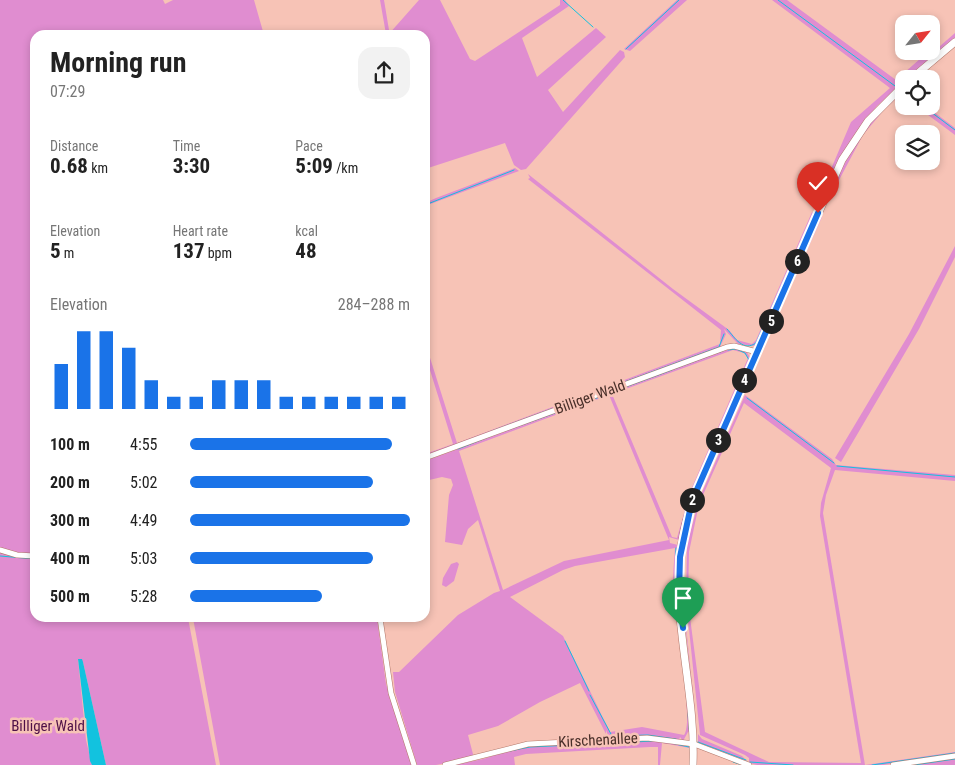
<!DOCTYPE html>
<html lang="en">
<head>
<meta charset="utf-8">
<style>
  :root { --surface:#fff; --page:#f2f2f2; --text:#222; --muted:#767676; --accent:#1a73e8 }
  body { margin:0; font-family:"Roboto Condensed",sans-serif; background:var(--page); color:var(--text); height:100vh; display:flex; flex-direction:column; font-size:19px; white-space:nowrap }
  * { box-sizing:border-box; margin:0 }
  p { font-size:16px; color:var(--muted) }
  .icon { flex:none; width:28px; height:28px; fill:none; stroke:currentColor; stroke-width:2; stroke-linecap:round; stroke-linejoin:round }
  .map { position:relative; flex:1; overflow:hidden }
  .sheet { position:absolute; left:30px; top:30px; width:400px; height:592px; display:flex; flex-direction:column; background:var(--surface); border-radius:15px; box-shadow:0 2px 8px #0003 }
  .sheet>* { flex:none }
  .needle { width:32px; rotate:60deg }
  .tools { position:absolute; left:895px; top:15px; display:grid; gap:10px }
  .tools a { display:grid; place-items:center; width:45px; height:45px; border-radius:10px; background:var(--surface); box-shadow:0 2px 8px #0003; font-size:25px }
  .pin { position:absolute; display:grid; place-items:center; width:42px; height:42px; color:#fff; margin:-51px -21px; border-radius:50% 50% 50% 0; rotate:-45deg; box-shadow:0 0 5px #0007 }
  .pin .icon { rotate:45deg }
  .km { position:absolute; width:25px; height:25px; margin:-12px; border-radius:50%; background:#222; color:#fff; font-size:14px; line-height:25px; text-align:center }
  .round { display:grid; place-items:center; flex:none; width:52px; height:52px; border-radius:15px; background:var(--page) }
  .headline { display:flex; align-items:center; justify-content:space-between; height:85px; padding:0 20px }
  h1 { font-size:28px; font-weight:700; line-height:38px }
  .figures { display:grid; grid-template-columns:repeat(3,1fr); gap:8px; height:85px; padding:5px 20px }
  .figures div { display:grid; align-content:center }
  .figures b { font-size:21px; font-weight:700 }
  .figures small { font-size:14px; font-weight:400 }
  .figures p { font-size:14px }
  .chart { height:140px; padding:10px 20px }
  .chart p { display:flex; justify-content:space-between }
  .chart svg { width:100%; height:90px; margin-top:5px; stroke:var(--accent); stroke-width:6 }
  ul { padding:0 20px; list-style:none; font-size:16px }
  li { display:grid; grid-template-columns:80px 60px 1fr; align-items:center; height:38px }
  li i { height:12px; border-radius:6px; background:var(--accent) }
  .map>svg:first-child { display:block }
</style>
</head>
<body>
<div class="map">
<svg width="955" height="765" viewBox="0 0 955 765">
  <rect width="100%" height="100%" fill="#f7c3b6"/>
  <path fill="#e08dd0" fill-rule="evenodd" d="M 0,0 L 163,0 L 165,4 L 173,0 L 254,0 L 264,35 L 35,35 L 35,618 L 188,618 L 216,765 L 106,765 L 83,662 L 78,659 L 86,740 L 92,765 L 0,765 Z
    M 380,0 L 384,0 L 389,30 L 386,34 Z
    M 419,0 L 440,0 L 470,59 L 475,61 L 560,5 L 560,0 L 565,0 L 569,6 L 522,38 L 537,77 L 596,28 L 606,37 L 548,90 L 563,112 L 620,50 L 624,52 L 625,57 L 526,169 L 521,170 L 514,165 L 505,143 L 425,169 L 425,35 L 388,35 Z
    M 677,0 L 687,0 L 630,51 L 624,49 Z
    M 772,0 L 787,0 L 896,80 L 921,58 L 924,60 L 955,33 L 955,38 L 907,79 L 904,79 L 901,84 L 896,82 L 897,88 L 877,106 L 853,137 L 816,209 L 814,209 L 851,122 L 890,88 Z
    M 901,91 L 903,92 L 883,111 L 863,135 L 822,212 L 842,167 L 869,124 Z
    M 916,106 L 926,106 L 955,128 L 955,135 Z
    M 515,168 L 519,171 L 425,206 L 425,203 L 436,198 Z
    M 528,174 L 673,289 L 729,330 L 737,340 L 752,344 L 756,340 L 812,212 L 814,214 L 755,346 L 738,344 L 724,329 L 726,334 L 720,347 L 425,457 L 425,454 L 453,444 L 425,354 L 425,342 L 457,443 L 720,344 L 721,330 L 528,179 L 530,178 Z
    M 821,215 L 822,217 L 761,352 L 760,351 Z
    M 955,246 L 955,257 L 919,329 L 841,462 L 835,458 L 909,334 Z
    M 732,348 L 746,351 L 751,359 L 679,540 L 669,537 L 670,543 L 678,545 L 677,594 L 675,596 L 690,731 L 688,732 L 683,741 L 680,737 L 679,740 L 646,736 L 609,738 L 606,730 L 606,734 L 580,683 L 540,702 L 498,726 L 468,735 L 474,758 L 436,765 L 417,765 L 395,692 L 393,672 L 399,672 L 458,615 L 494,593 L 500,591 L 478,520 L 468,529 L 462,545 L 445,542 L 449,495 L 453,485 L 451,479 L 442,477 L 425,481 L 425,461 ZM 733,350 L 744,353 L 748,358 L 690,492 L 677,538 L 672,537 L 612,394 ZM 609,395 L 669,540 L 564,561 L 503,590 L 459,451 ZM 675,548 C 674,561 673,574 673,587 C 674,612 695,721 684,735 L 642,727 L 610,732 L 563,636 L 510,597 L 563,570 L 575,566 Z
    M 740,395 L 743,395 L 700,489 L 688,525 L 683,554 L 683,597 L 697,731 L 682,595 L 683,548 L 688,521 L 698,492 Z
    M 745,395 L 832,459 L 836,465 L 955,475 L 955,481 L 835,470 L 826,495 L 823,513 L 865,765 L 955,752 L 955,754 L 883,765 L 757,765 L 749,763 L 749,758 L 745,755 L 700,735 L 686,600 L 687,544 L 700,497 ZM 744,403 L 831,468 L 821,503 L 820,516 L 861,763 L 769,762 L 705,732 L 688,602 L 689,552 L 699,504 Z
    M 457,562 L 459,564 L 454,581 L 446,587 L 442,585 L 443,578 L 451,564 Z
    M 193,618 L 377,618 L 386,684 L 413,765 L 220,765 Z
    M 698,734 L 702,739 L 742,756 L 747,761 L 698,744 Z
    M 645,739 L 690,746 L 691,765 L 690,748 L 662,743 L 660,765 L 658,765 L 658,747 L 650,747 L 526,754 L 514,757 L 515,765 L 454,765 L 483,759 L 520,747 Z
    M 955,757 L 955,765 L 903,765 Z"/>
  <path fill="#12c2df" d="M 78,659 L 82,659 L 83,662 L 106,765 L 92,765 L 90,761 Z"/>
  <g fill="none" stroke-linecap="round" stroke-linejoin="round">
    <path stroke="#12c2df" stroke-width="1" d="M 563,0 L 593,27
      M 778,0 L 895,86
      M 626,49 L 679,0
      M 923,106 L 955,130
      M 425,205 L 514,170
      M 727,329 C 735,338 743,352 756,343 L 813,215
      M 728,350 L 736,349 L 745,353 L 749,360
      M 717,353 L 723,351
      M 674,369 L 709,356
      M 612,392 L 672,370
      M 747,398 L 834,463
      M 492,431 L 719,347 L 724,334
      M 505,431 L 608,394
      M 458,449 L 499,433
      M 837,466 L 955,477
      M 0,556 L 35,559
      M 675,595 L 676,548
      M 675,598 L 676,604
      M 565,641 L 589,691
      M 590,695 L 612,736 L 648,735 L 676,739
      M 688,713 L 689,729
      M 698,742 L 746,760
      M 675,744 L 689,747
      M 510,751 L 530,747 L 654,741
      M 733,762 L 739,764
      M 750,762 L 793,765
      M 872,765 L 955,753
      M 914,765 L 955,759"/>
    <defs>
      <path id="minor" d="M 425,458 L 727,347 L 734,346 L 757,352
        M 0,550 L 17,555 L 35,556
        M 380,618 L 391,693 L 414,765
        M 445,765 L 528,744 L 647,738 L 694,744 L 749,765
        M 893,765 L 955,756"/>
      <path id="secondary" d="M 911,79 L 955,42
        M 693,765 C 696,695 673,626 680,557 C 682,529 691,502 702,477 L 842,160 L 868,121 L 904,85"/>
    </defs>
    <use href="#minor" stroke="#b27769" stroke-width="6"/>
    <use href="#secondary" stroke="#b27769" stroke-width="8"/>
    <use href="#minor" stroke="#fff" stroke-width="5"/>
    <use href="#secondary" stroke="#fff" stroke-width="7"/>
  </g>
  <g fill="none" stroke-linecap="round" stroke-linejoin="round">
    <defs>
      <path id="route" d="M 683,628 L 679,594 L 680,557 L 692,501 L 818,213"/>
    </defs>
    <use href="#route" stroke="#fff" stroke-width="10"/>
    <use href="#route" stroke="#1a73e8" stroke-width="6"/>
  </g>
  <g text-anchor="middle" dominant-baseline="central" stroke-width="5" stroke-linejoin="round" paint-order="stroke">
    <g font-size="15" fill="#492f29" stroke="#f7c3b6">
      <text transform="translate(590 397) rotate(-20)">Billiger Wald</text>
      <text transform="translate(598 740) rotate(-3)">Kirschenallee</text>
    </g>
    <g font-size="15" fill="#4f1047" stroke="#f7c3b6">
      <text x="48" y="726">Billiger Wald</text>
    </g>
  </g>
</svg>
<div class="tools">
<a><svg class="needle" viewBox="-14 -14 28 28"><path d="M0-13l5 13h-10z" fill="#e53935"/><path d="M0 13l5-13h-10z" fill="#767676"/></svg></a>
<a><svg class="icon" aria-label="locate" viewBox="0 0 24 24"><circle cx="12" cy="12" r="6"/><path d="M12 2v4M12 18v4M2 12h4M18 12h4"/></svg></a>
<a><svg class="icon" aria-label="layers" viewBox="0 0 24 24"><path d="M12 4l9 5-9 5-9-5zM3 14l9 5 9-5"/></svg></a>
</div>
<div class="pin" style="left:683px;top:628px;background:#1e9e55"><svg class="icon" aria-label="arrive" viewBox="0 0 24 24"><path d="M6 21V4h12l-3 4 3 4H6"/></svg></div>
<div class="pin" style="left:818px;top:213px;background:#d93025"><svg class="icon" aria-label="check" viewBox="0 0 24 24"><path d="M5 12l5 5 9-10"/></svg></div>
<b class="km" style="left:692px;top:500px">2</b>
<b class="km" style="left:718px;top:440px">3</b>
<b class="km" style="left:744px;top:380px">4</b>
<b class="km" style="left:771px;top:321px">5</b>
<b class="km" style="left:797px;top:261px">6</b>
<section class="sheet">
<div class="headline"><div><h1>Morning run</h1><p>07:29</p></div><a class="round"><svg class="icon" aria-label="share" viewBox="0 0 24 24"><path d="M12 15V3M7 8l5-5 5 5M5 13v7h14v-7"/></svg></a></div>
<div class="figures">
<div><p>Distance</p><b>0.68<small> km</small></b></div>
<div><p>Time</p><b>3:30</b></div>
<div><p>Pace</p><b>5:09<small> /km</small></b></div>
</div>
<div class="figures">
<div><p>Elevation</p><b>5<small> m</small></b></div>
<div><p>Heart rate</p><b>137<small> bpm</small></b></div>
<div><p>kcal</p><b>48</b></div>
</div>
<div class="chart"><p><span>Elevation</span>284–288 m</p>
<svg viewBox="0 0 160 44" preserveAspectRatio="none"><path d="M5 44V22M15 44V6M25 44V6M35 44V14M45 44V30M55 44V38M65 44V38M75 44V30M85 44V30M95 44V30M105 44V38M115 44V38M125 44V38M135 44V38M145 44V38M155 44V38"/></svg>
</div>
<ul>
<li><b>100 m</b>4:55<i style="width:92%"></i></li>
<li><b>200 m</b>5:02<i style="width:83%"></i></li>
<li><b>300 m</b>4:49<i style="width:100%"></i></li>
<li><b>400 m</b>5:03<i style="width:83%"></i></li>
<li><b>500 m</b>5:28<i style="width:60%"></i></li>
</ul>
</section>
</div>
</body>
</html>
